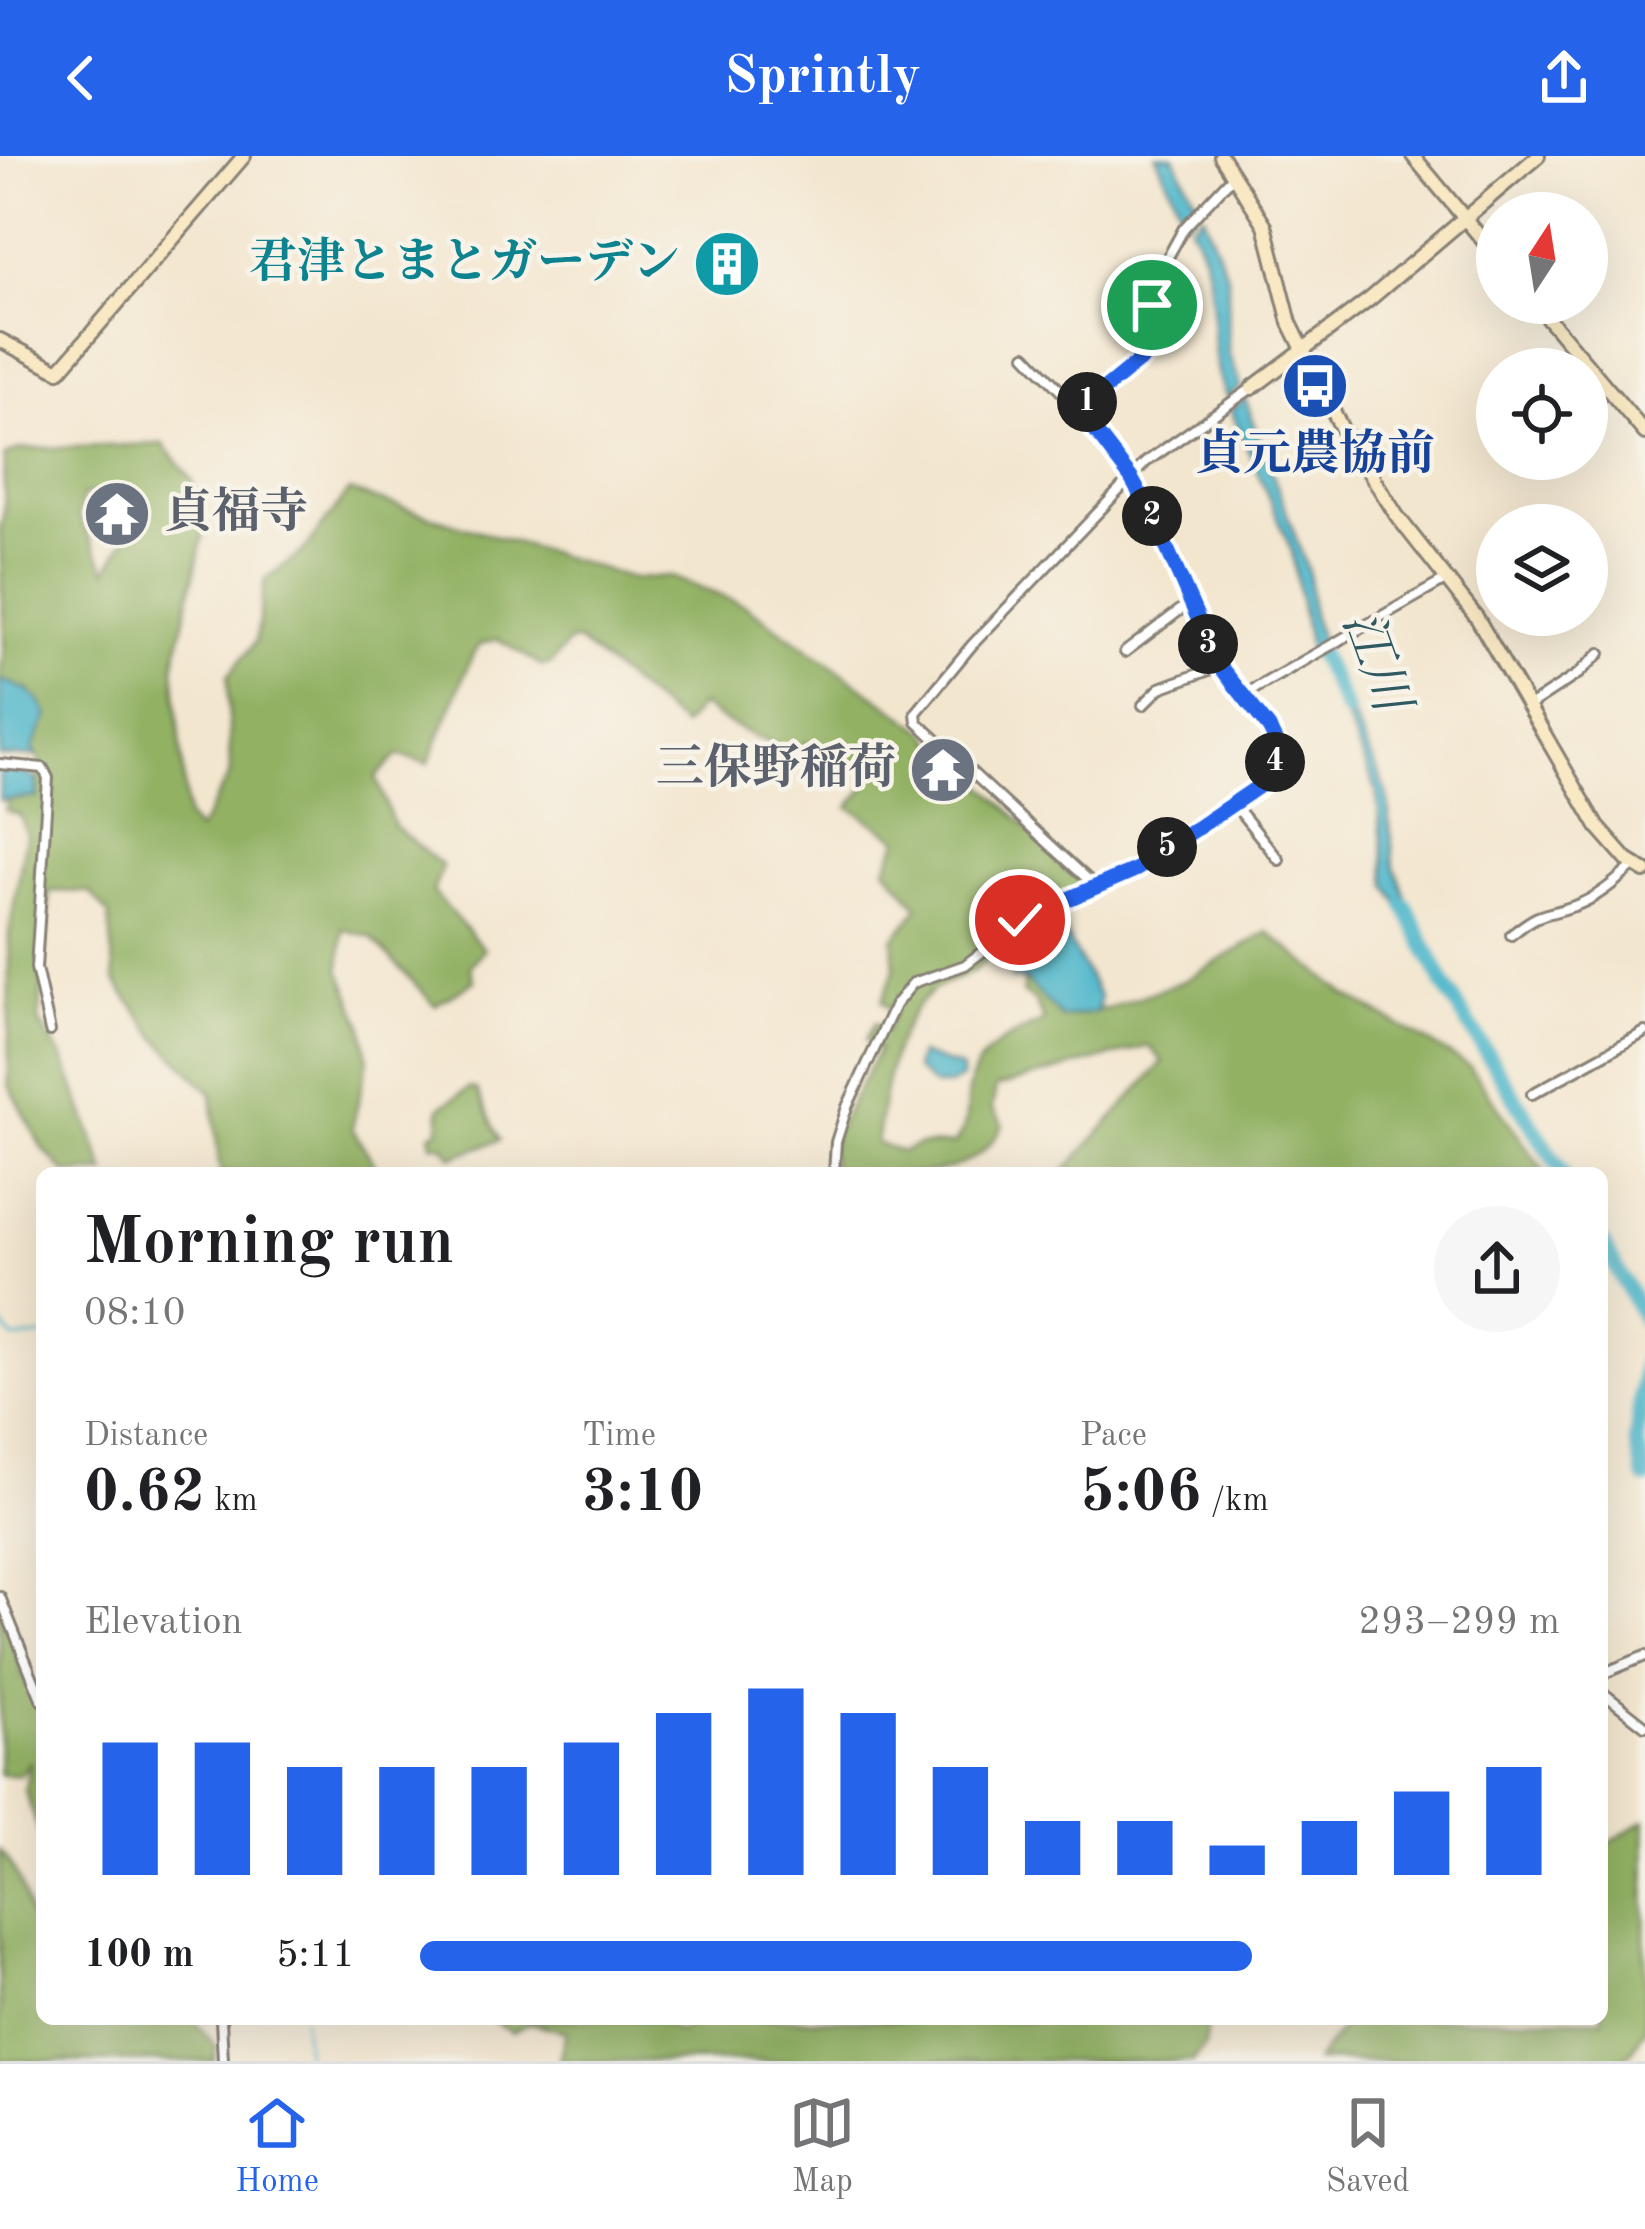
<!DOCTYPE html>
<html lang="en">
<head>
<meta charset="utf-8">
<style>
  :root { --surface:#fff; --page:#f6f6f6; --text:#202124; --muted:#757577; --line:#e0e0e0; --accent:#2563eb }
  body { margin:0; font-family:"Old Standard TT","Noto Serif JP",serif; background:var(--page); color:var(--text); height:100vh; display:flex; flex-direction:column; font-size:45px; white-space:nowrap }
  * { box-sizing:border-box; margin:0 }
  p { font-size:39px; color:var(--muted) }
  .icon { flex:none; width:66px; height:66px; fill:none; stroke:currentColor; stroke-width:2; stroke-linecap:round; stroke-linejoin:round }
  .map { position:relative; flex:1; overflow:hidden }
  .details { position:absolute; left:36px; top:1011px; width:1572px; height:858px; display:flex; flex-direction:column; background:var(--surface); border-radius:18px; box-shadow:0 12px 48px #0002 }
  .details>* { flex:none }
  .needle { width:78px; rotate:12deg }
  .fabs { position:absolute; left:1476px; top:36px; display:grid; gap:24px }
  .fabs a { display:grid; place-items:center; width:132px; height:132px; border-radius:50%; background:var(--surface); box-shadow:0 12px 48px #0002; font-size:60px }
  .pin { position:absolute; display:grid; place-items:center; width:102px; height:102px; color:#fff; margin:-51px; border:6px solid #fff; border-radius:50%; box-shadow:0 3px 12px #0007 }
  .km { position:absolute; width:60px; height:60px; margin:-30px; border-radius:50%; background:#222; color:#fff; font-size:33px; line-height:60px; text-align:center }
  .round { display:grid; place-items:center; flex:none; width:126px; height:126px; border-radius:63px; background:var(--page) }
  .headline { display:flex; align-items:center; justify-content:space-between; height:204px; padding:0 48px }
  h1 { font-size:66px; font-weight:700; line-height:90px }
  .stats { display:grid; grid-template-columns:repeat(3,1fr); gap:18px; height:204px; padding:12px 48px }
  .stats div { display:grid; align-content:center }
  .stats b { font-size:60px; font-weight:700 }
  .stats small { font-size:33px; font-weight:400 }
  .stats p { font-size:33px }
  .chart { height:336px; padding:24px 48px }
  .chart p { display:flex; justify-content:space-between }
  .chart svg { width:100%; height:216px; margin-top:12px; stroke:var(--accent); stroke-width:6 }
  ul { padding:0 48px; list-style:none; font-size:39px }
  li { display:grid; grid-template-columns:192px 144px 1fr; align-items:center; height:90px }
  li i { height:30px; border-radius:15px; background:var(--accent) }
  header { display:flex; justify-content:space-between; align-items:center; height:156px; padding:0 48px; background:var(--accent); color:#fff; font-size:54px; font-weight:700 }
  .menu { display:flex; justify-content:space-around; align-items:center; height:168px; border-top:3px solid var(--line); background:var(--surface); font-size:33px; color:var(--muted) }
  .menu a { display:grid; justify-items:center; gap:6px }
  .menu .selected { color:var(--accent) }
  .map>svg:first-child { display:block }
</style>
</head>
<body>
<header><svg class="icon" aria-label="back" viewBox="0 0 24 24"><path d="M15 5l-7 7 7 7"/></svg>Sprintly<svg class="icon" aria-label="share" viewBox="0 0 24 24"><path d="M12 15V3M7 8l5-5 5 5M5 13v7h14v-7"/></svg></header>
<div class="map">
<svg width="1645" height="1905" viewBox="0 0 1645 1905">
  <rect width="100%" height="100%" fill="#f7f3e8"/>
  <filter id="ink" filterUnits="userSpaceOnUse"><feTurbulence type="fractalNoise" baseFrequency=".00833" numOctaves="2"/><feDisplacementMap in="SourceGraphic" scale="24" xChannelSelector="R" yChannelSelector="G"/><feConvolveMatrix kernelMatrix="1 2 1 2 8 2 1 2 1" color-interpolation-filters="sRGB"/></filter>
  <filter id="wash" filterUnits="userSpaceOnUse"><feTurbulence type="fractalNoise" baseFrequency=".004" numOctaves="4" result="noise"/><feDisplacementMap in="SourceGraphic" scale="48" xChannelSelector="R" yChannelSelector="G"/><feGaussianBlur stdDeviation="2.7" result="paint"/><feColorMatrix in="noise" values="0 0 0 0 0 0 0 0 0 0 0 0 0 0 0 0 0 1.4 0 .05"/><feComposite in="paint" operator="in"/></filter>
  <g filter="url(#wash)">
    <rect width="100%" height="100%" fill="#f3e6cf"/>
    <path fill="#92b164" stroke="#576640" stroke-width="3" fill-rule="evenodd" d="M 163,288 L 192,324 L 205,370 L 174,511 L 187,663 L 198,675 L 230,618 L 228,520 L 256,485 L 265,423 L 303,396 L 349,335 L 634,423 L 669,420 L 745,449 L 928,577 L 949,608 L 969,615 L 1080,722 C 1082,754 1026,765 1004,782 C 994,789 989,802 980,810 C 966,823 946,824 931,836 C 890,871 884,939 876,987 L 902,996 L 918,989 L 954,988 C 967,971 966,965 967,944 C 971,895 1005,884 1044,865 L 1035,845 L 1022,837 L 1026,820 L 1104,854 L 1184,825 L 1268,776 L 1345,838 L 1469,910 L 1545,1017 L 1063,1017 L 1163,906 L 1149,890 L 996,931 L 992,952 L 1003,968 C 974,1032 890,1017 833,1017 L 830,992 L 837,973 L 879,893 L 866,884 L 875,867 L 886,874 L 894,857 L 882,845 L 895,813 L 893,783 L 919,752 L 886,712 L 899,683 L 849,651 L 867,630 L 862,610 L 806,587 L 788,596 C 754,578 732,574 701,549 L 683,570 L 579,486 L 570,485 L 551,508 L 542,510 L 498,483 L 480,488 L 471,502 L 428,608 L 398,599 L 376,621 L 394,670 L 442,710 L 433,736 L 484,793 L 470,811 L 474,825 L 435,849 L 371,781 L 343,773 L 340,813 L 363,870 L 368,903 L 352,972 L 380,1017 L 220,1017 L 212,938 L 157,882 L 115,825 L 109,759 L 90,736 L 50,735 L 39,866 L 64,904 L 106,1017 L 66,1017 L 42,992 L 9,929 L 9,778 L 26,679 L 21,660 L 5,654 L 8,642 L 37,641 L 39,603 L 32,591 L 48,560 L 29,534 L 0,524 L 4,488 L 0,370 C 10,347 0,325 5,300 L 20,293 ZM 99,337 L 141,340 L 144,351 L 107,415 L 78,360 L 83,339 Z
      M 470,932 L 477,934 L 500,984 L 452,1001 L 443,989 L 432,988 L 430,978 L 439,974 L 440,951 Z
      M 0,1449 L 23,1520 L 42,1553 L 42,1686 L 25,1634 L 30,1605 L 21,1619 L 0,1619 Z
      M 1645,1664 L 1645,1873 L 1631,1897 L 1617,1905 L 1316,1905 L 1349,1863 L 1602,1863 L 1602,1692 Z
      M 0,1694 C 21,1717 26,1749 34,1774 L 42,1775 L 42,1863 L 192,1863 L 216,1890 L 214,1905 L 0,1905 Z
      M 490,1863 L 654,1863 L 679,1876 L 701,1863 L 1207,1865 L 1205,1890 L 1193,1905 L 559,1905 L 566,1876 L 531,1867 L 512,1876 Z"/>
    <path fill="#4db6ca" stroke="#346973" stroke-width="3" d="M 1156,0 L 1174,0 L 1199,51 L 1186,65 Z
      M 1203,58 L 1228,122 L 1228,195 L 1241,230 L 1227,242 C 1200,185 1226,124 1190,71 Z
      M 1245,242 L 1309,418 L 1312,458 L 1322,487 L 1309,494 L 1292,396 L 1231,254 Z
      M 0,524 C 22,530 40,538 48,560 L 33,591 L 36,600 L 0,601 Z
      M 1341,533 L 1387,637 L 1394,709 L 1415,761 L 1412,770 L 1387,729 L 1376,633 L 1335,536 Z
      M 0,614 L 28,618 L 37,625 L 36,641 L 0,644 Z
      M 1049,759 L 1056,761 L 1100,842 L 1097,856 L 1062,862 L 1026,824 L 1012,822 L 1011,792 Z
      M 919,898 L 961,912 L 961,923 L 947,930 L 934,930 L 915,913 Z"/>
    <g fill="none" stroke-linecap="round" stroke-linejoin="round">
      <path stroke="#4db6ca" stroke-width="3" d="M 0,1166 L 14,1183 L 42,1180
        M 303,1863 L 306,1905"/>
      <path stroke="#4db6ca" stroke-width="16" d="M 1316,491 L 1346,554
        M 1405,749 L 1444,829 L 1562,1017
        M 1602,1086 L 1645,1165
        M 1645,1205 L 1636,1286 L 1645,1322"/>
    </g>
  </g>
  <g filter="url(#ink)">
    <g fill="none" stroke-linecap="round" stroke-linejoin="round">
      <defs>
        <path id="street" d="M 1079,254 L 1166,183 L 1149,140 L 1152,130 L 1184,72 L 1233,20
          M 1125,496 L 1188,448
          M 1242,540 L 1447,423
          M 1143,549 L 1160,532 L 1220,510
          M 1529,550 L 1578,518 L 1600,497
          M 0,608 L 43,612 L 48,622 L 36,812 L 50,875
          M 1234,648 L 1279,704
          M 1095,730 L 917,566 L 916,557 L 972,489 L 1146,306 L 1252,232
          M 1511,779 C 1544,753 1540,762 1574,750 C 1596,743 1616,725 1633,710
          M 1532,938 L 1645,876
          M 834,1017 L 836,986 L 847,951 L 895,849 L 913,827 L 965,809 L 1038,753 L 1137,713 L 1248,639 L 1274,614 L 1278,590 L 1269,572 L 1218,508 L 1131,322 L 1079,254 L 1026,199
          M 0,1441 L 42,1545
          M 1602,1518 L 1645,1500
          M 1602,1536 L 1645,1570
          M 221,1863 L 223,1905"/>
        <path id="secondary" d="M 1221,0 L 1265,69 L 1290,167 L 1341,271 L 1397,360 L 1477,462 L 1598,671 L 1627,704 L 1645,715
          M 1413,0 L 1497,101
          M 1535,147 L 1645,277
          M 0,184 L 59,215 L 244,0
          M 1252,232 L 1370,143 L 1538,0"/>
      </defs>
      <use href="#street" stroke="#888176" stroke-width="14"/>
      <use href="#secondary" stroke="#888176" stroke-width="18"/>
      <use href="#street" stroke="#fff" stroke-width="8"/>
      <use href="#secondary" stroke="#f8e8c3" stroke-width="12"/>
    </g>
  </g>
  <g fill="none" stroke-linecap="round" stroke-linejoin="round" filter="url(#ink)">
    <defs>
      <path id="route" d="M 1020,764 L 1137,713 L 1268,624 L 1278,590 L 1269,572 L 1218,508 L 1154,363 L 1131,322 L 1079,254 L 1166,183 L 1152,149"/>
    </defs>
    <use href="#route" stroke="#fff" stroke-width="24"/>
    <use href="#route" stroke="#2563eb" stroke-width="15"/>
  </g>
  <defs>
    <symbol id="building-disc" viewBox="-11 -11 22 22"><circle r="9.5" fill="#0f9aa8" stroke="#f7f3e8"/><path d="M-4-6H4V6H1V3H-1V6H-4ZM-2.5-4.3h1.7v1.8h-1.7ZM.8-4.3h1.7v1.8H.8ZM-2.5-1h1.7V.8h-1.7ZM.8-1h1.7V.8H.8Z" fill="#fff"/></symbol>
    <symbol id="bus-disc" viewBox="-11 -11 22 22"><circle r="9.5" fill="#1a4fb4" stroke="#f7f3e8"/><path d="M-5-6H5V4H4V6H2V4H-2V6H-4V4H-5ZM-3.5-4V0h7V-4ZM-3.5 1.2v1.5H-2V1.2ZM2 1.2v1.5H3.5V1.2Z" fill="#fff"/></symbol>
    <symbol id="temple-disc" viewBox="-11 -11 22 22"><circle r="9.5" fill="#6b7280" stroke="#f7f3e8"/><path d="M0-6L5-2H3V0L6.5 2.5H4V6H1.5V3h-3V6H-4V2.5H-6.5L-3 0V-2H-5Z" fill="#fff"/></symbol>
  </defs>
  <g fill-rule="evenodd">
    <use href="#building-disc" x="689" y="70" width="76" height="76"/>
    <use href="#bus-disc" x="1277" y="192" width="76" height="76"/>
    <use href="#temple-disc" x="79" y="320" width="76" height="76"/>
    <use href="#temple-disc" x="905" y="576" width="76" height="76"/>
  </g>
  <g text-anchor="middle" dominant-baseline="central" stroke-width="9" stroke-linejoin="round" paint-order="stroke">
    <g font-size="48" font-weight="bold" fill="#0d838f" stroke="#f7f3e8" text-anchor="end">
      <text x="680" y="108">君津とまとガーデン</text>
    </g>
    <g font-size="48" font-weight="bold" fill="#164399" stroke="#f7f3e8">
      <text x="1315" y="300">貞元農協前</text>
    </g>
    <g font-size="48" font-weight="bold" fill="#5b616d" stroke="#f7f3e8" text-anchor="start">
      <text x="164" y="358">貞福寺</text>
      <text x="896" y="614" text-anchor="end">三保野稲荷</text>
    </g>
    <g font-size="51" font-style="italic" fill="#305a62" stroke="#f7f3e8">
      <text transform="translate(1374 506) rotate(70)">江川</text>
    </g>
  </g>
</svg>
<div class="fabs">
<a><svg class="needle" viewBox="-14 -14 28 28"><path d="M0-13l5 13h-10z" fill="#e53935"/><path d="M0 13l5-13h-10z" fill="#757577"/></svg></a>
<a><svg class="icon" aria-label="locate" viewBox="0 0 24 24"><circle cx="12" cy="12" r="6"/><path d="M12 2v4M12 18v4M2 12h4M18 12h4"/></svg></a>
<a><svg class="icon" aria-label="layers" viewBox="0 0 24 24"><path d="M12 4l9 5-9 5-9-5zM3 14l9 5 9-5"/></svg></a>
</div>
<div class="pin" style="left:1152px;top:149px;background:#1e9e55"><svg class="icon" aria-label="arrive" viewBox="0 0 24 24"><path d="M6 21V4h12l-3 4 3 4H6"/></svg></div>
<div class="pin" style="left:1020px;top:764px;background:#d93025"><svg class="icon" aria-label="check" viewBox="0 0 24 24"><path d="M5 12l5 5 9-10"/></svg></div>
<b class="km" style="left:1087px;top:246px">1</b>
<b class="km" style="left:1152px;top:360px">2</b>
<b class="km" style="left:1208px;top:488px">3</b>
<b class="km" style="left:1275px;top:606px">4</b>
<b class="km" style="left:1167px;top:691px">5</b>
<section class="details">
<div class="headline"><div><h1>Morning run</h1><p>08:10</p></div><a class="round"><svg class="icon" aria-label="share" viewBox="0 0 24 24"><path d="M12 15V3M7 8l5-5 5 5M5 13v7h14v-7"/></svg></a></div>
<div class="stats">
<div><p>Distance</p><b>0.62<small> km</small></b></div>
<div><p>Time</p><b>3:10</b></div>
<div><p>Pace</p><b>5:06<small> /km</small></b></div>
</div>
<div class="chart"><p><span>Elevation</span>293–299 m</p>
<svg viewBox="0 0 160 44" preserveAspectRatio="none"><path d="M5 44V17M15 44V17M25 44V22M35 44V22M45 44V22M55 44V17M65 44V11M75 44V6M85 44V11M95 44V22M105 44V33M115 44V33M125 44V38M135 44V33M145 44V27M155 44V22"/></svg>
</div>
<ul>
<li><b>100 m</b>5:11<i style="width:73%"></i></li>
</ul>
</section>
</div>
<nav class="menu">
<a class="selected"><svg class="icon" aria-label="home" viewBox="0 0 24 24"><path d="M3 11l9-7 9 7M6 9v11h12V9"/></svg>Home</a>
<a><svg class="icon" aria-label="map" viewBox="0 0 24 24"><path d="M3 6l6-2 6 2 6-2v14l-6 2-6-2-6 2zM9 4v14M15 6v14"/></svg>Map</a>
<a><svg class="icon" aria-label="saved" viewBox="0 0 24 24"><path d="M7 4h10v16l-5-4-5 4z"/></svg>Saved</a>
</nav>
</body>
</html>
